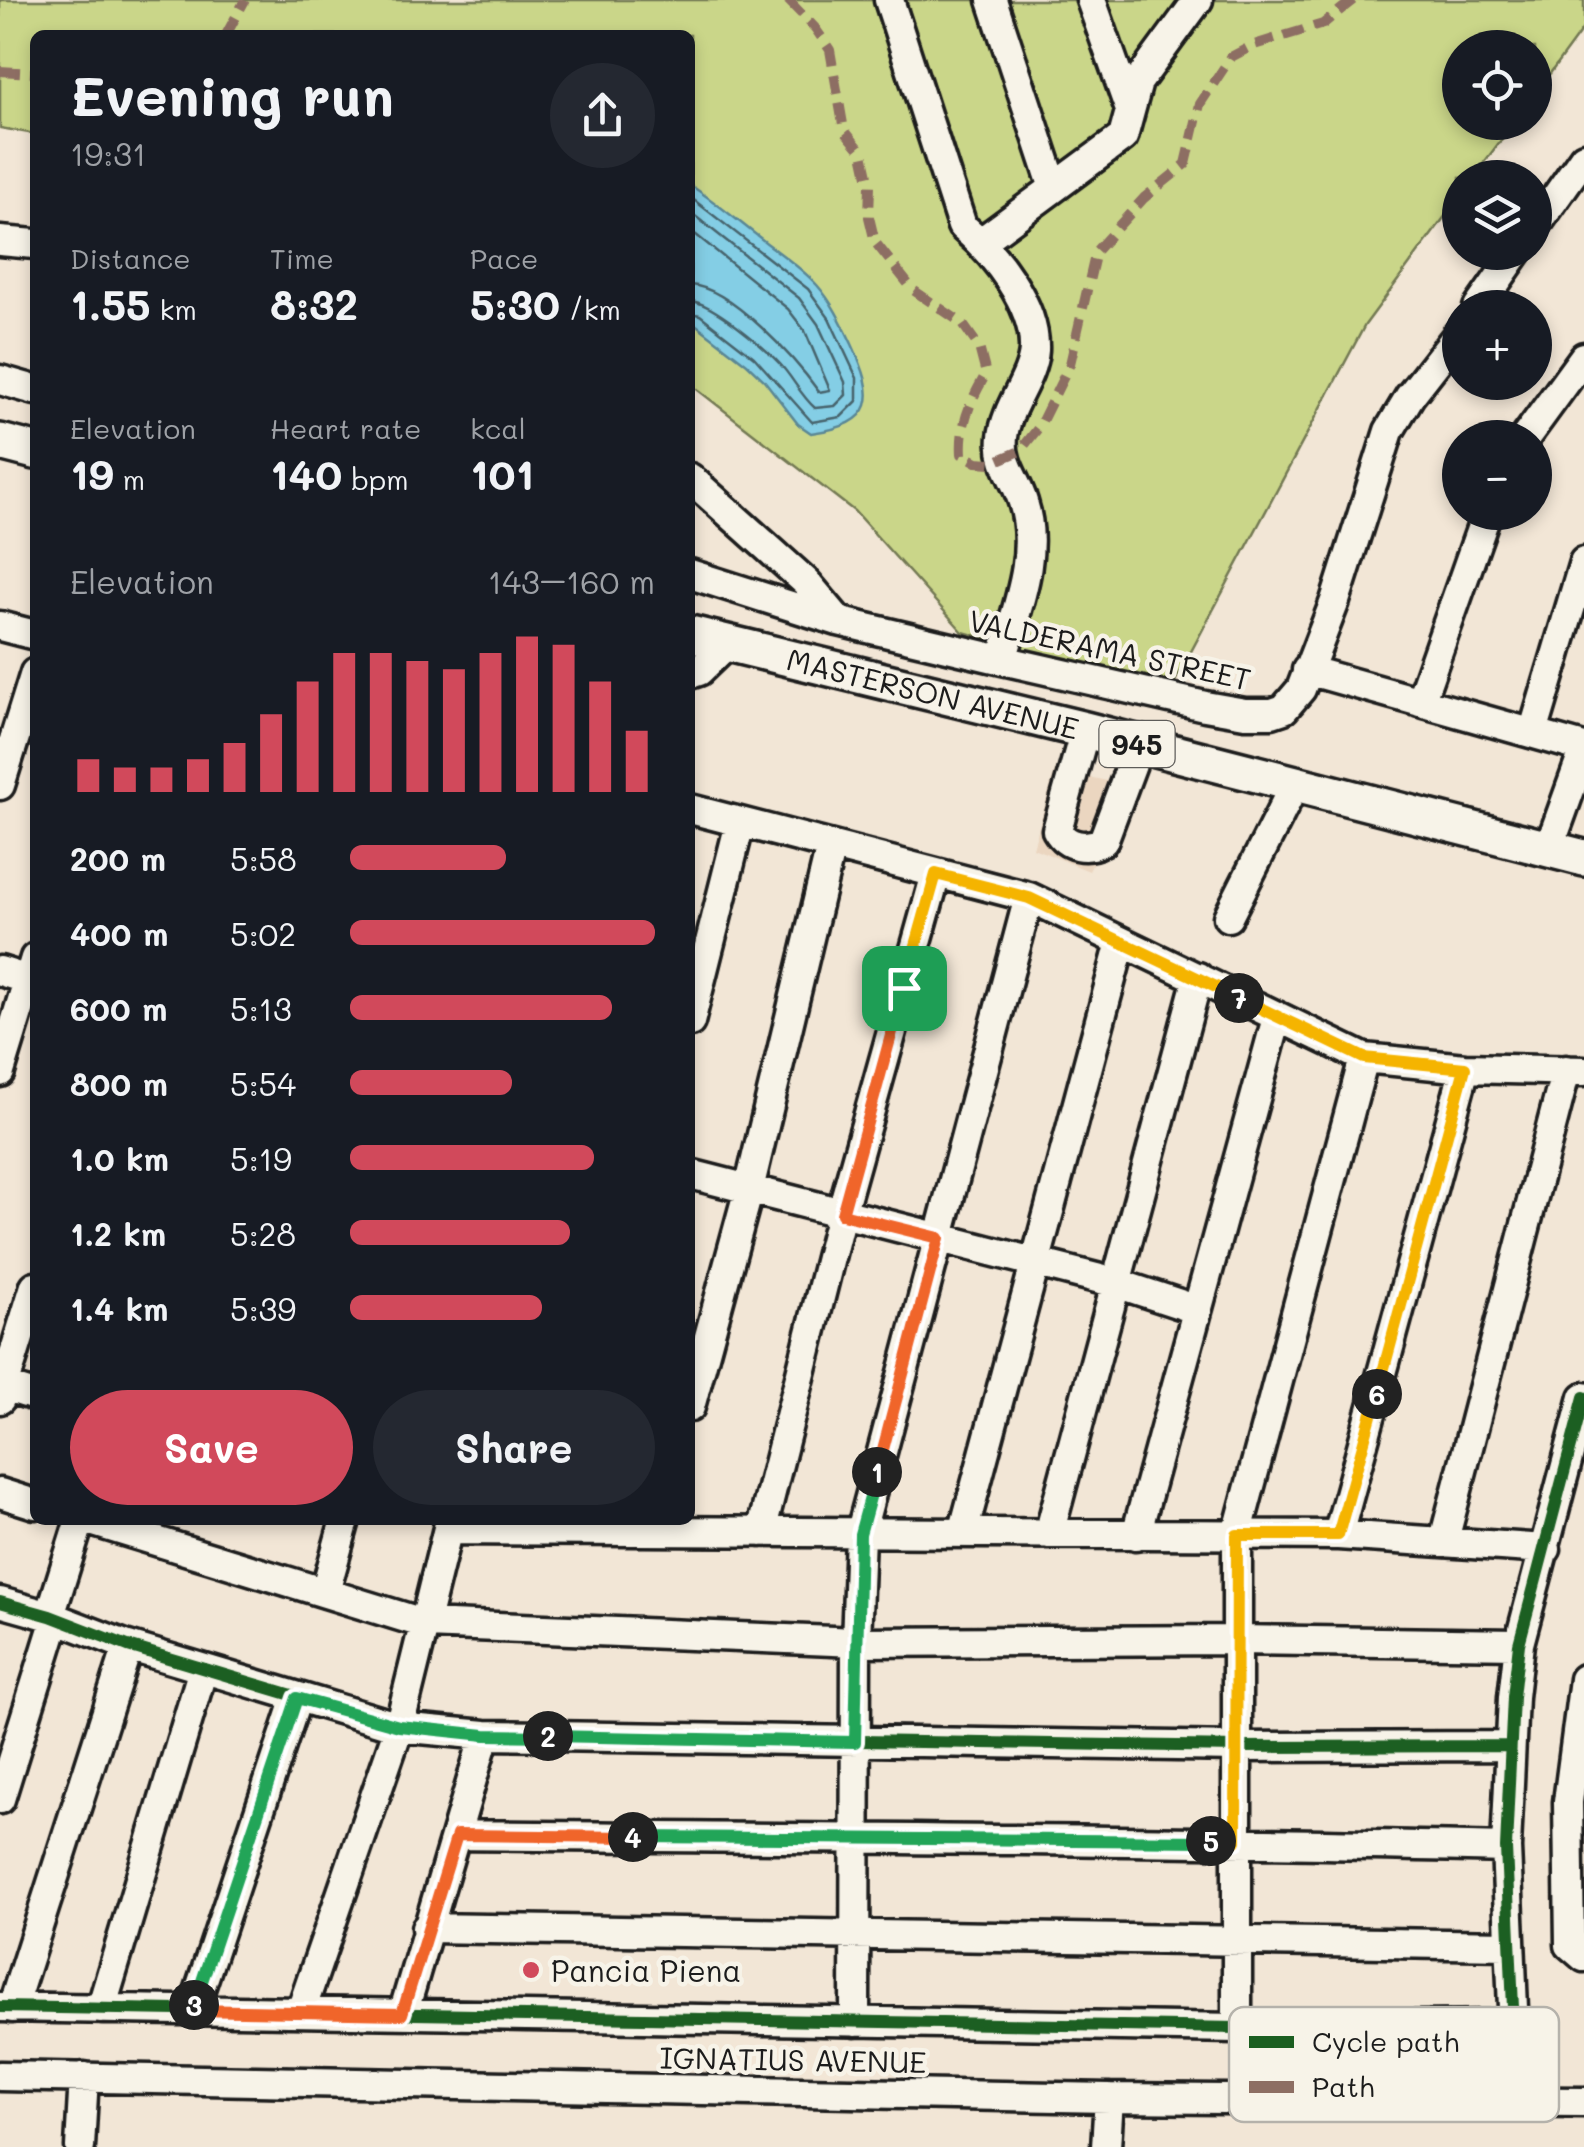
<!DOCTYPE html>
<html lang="en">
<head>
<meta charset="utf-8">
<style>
  :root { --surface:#171b24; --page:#242831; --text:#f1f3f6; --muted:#9ea1a6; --accent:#d1495b }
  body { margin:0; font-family:Mali,sans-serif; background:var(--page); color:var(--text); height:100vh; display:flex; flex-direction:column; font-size:38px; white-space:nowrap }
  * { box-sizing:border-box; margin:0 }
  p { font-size:32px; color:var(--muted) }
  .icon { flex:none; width:55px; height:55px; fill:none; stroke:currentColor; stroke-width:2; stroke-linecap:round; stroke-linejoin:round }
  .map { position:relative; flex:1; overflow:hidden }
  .side { position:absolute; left:30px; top:30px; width:665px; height:1495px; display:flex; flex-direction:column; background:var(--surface); border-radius:15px; box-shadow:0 5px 15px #0003 }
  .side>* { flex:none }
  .fabs { position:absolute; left:1442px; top:30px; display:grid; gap:20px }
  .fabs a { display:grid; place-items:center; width:110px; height:110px; border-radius:50%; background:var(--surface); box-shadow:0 5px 15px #0003; font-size:50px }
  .pin { position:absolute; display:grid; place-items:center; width:85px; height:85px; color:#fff; margin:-42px; border-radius:20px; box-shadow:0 5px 15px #0006 }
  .km { position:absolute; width:50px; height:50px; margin:-25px; border-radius:50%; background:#222; color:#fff; font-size:28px; line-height:50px; text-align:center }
  .round { display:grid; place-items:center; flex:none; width:105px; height:105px; border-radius:52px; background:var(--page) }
  .summary { display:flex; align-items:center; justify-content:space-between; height:170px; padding:0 40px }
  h1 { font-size:55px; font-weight:800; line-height:75px }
  .stats { display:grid; grid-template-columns:repeat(3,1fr); gap:15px; height:170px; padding:10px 40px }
  .stats div { display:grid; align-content:center }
  .stats b { font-size:42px; font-weight:800 }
  .stats small { font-size:28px; font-weight:400 }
  .stats p { font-size:28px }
  .chart { height:280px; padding:20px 40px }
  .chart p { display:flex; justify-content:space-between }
  .chart svg { width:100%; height:180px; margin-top:10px; stroke:var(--accent); stroke-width:6 }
  .button { display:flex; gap:20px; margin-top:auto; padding:20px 40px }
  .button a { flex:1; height:115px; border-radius:60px; background:var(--accent); color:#fff; font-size:40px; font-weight:800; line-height:115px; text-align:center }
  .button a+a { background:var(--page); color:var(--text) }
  ul { padding:0 40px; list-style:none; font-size:32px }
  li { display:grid; grid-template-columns:160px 120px 1fr; align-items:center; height:75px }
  li i { height:25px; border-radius:12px; background:var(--accent) }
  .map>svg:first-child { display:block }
</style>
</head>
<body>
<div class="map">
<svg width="1584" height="2147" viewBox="0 0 1584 2147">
  <rect width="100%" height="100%" fill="#f2e6d6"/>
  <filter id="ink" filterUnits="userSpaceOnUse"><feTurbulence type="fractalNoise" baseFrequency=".01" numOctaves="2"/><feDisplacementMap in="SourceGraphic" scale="20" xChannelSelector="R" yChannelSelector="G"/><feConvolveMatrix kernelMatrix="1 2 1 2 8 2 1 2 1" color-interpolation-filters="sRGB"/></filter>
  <g filter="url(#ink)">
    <path fill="#ebd6c0" d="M 1055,770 L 1131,786 L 1089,871 L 1033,848 Z"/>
    <path fill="#cad689" stroke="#737952" stroke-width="2.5" d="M 0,0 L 1584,0 L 1584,27 L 1535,94 L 1535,48 L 1460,48 L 1460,122 L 1514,123 L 1473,177 L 1460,178 L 1460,196 L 1365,325 L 1171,689 L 963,632 L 854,511 L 690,384 L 690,35 L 35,35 L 35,134 L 0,128 Z"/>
    <path fill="#84cee5" stroke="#5a8795" stroke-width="2.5" d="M 690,185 C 716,202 739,222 764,241 C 782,255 802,268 817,285 C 833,303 842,323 852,344 C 877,398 878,424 811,433 L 798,424 L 764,380 L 747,364 L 690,320 Z"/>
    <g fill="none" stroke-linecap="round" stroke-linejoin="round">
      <path stroke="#46636c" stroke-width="2.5" d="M 690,197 L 808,289 L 829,318 L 857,378 L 857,401 L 841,417 L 812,422 L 754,357 L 700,315 L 690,313
        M 690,212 L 799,298 L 818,324 L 845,382 L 846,395 L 835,406 L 815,408 C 801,396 793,378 780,364 C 764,347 712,302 690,301
        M 690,230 L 788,309 L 805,331 L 830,390 L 819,392 C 796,360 731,287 690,285"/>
      <defs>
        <path id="minor" d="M 889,0 L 962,226 C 994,253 1036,305 1034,350 C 1032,379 1006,407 1003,437 C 1000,463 1016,479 1023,502 C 1040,554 1016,610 1002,660
          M 992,0 L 1054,188
          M 1091,0 L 1130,110
          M 1535,227 L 1584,157
          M 0,241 L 35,244
          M 981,242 L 1123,137 L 1138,82 L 1198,0
          M 1478,308 L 1517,252
          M 0,380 L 35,390
          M 1525,438 L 1584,357
          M 690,478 L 807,583 L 838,620
          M 690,574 L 838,621 L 1002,660 L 1205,706 L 1245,713 L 1272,713 L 1284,709 L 1301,689 L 1335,601 L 1389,431 L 1410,396 L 1460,332
          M 0,626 L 35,635
          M 1307,670 L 1584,748
          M 690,674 L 699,671 L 727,644
          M 1420,702 L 1487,512
          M 1085,730 L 1057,830 C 1067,847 1086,850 1103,841 L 1139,745
          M 1533,733 L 1584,562
          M 0,785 L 35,673
          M 690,809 L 1029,897 L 1364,1058 L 1465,1068 L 1584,1071
          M 1549,848 L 1584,751
          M 1228,917 L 1295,784
          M 0,971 L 35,982
          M 690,1022 L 740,823
          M 0,1072 L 35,958
          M 690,1174 L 1116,1283 L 1195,1309
          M 0,1385 L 35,1396
          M 0,1399 L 35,1286
          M 690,1407 L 749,1189 L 831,846
          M 0,1493 L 35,1504
          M 88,1520 L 426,1624 L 856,1642 L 1238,1640 L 1519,1644
          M 448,1530 L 1338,1535 L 1546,1549
          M 761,1532 L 841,1214 L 936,874
          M 963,1533 L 1121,942
          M 1049,1534 L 1198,977
          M 1136,1535 L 1277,1018
          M 1338,1535 L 1465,1068
          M 1444,1540 L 1566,1070
          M 325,1592 L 345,1520
          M 0,1602 L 50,1616 L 128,1646 L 399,1727 L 485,1735 L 1239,1747 L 1509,1746
          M 50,1616 L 80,1520
          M 1584,1679 L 1568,1802 L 1570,1945 L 1584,1957
          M 0,1799 L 56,1619
          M 457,1835 C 807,1839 1157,1839 1506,1848
          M 426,1928 L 1509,1945
          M 0,2007 L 1237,2028 L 1503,2025 L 1509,2022 L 1513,2008 L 1506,1848 L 1513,1697 L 1519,1644 L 1584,1397
          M 12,2008 L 128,1646
          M 101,2009 L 203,1669
          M 193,2010 L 297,1698
          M 301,2011 L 399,1727 L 450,1520
          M 403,2014 L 485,1735
          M 855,2022 L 856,1642 L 860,1535 L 1029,897
          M 1237,2028 L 1237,1535 L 1364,1058
          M 0,2076 L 1109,2098 L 1584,2102
          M 80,2147 L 84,2077
          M 1106,2147 L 1109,2098"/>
        <g id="major">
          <path d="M 0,442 L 35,451"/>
          <path id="s1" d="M 690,634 L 1085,730 L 1584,858"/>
        </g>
      </defs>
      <use href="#minor" stroke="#1c1c1c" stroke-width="35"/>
      <use href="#major" stroke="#1c1c1c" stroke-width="42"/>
      <use href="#minor" stroke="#f7f3e8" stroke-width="28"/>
      <use href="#major" stroke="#f7f3e8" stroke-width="35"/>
      <path stroke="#8d6e63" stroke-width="10" stroke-dasharray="20 10" stroke-linecap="butt" d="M 788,0 L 815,28 L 830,50 L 844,130 L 863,153 L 870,185 L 869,217 L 875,242 L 913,290 L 962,323 L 979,347 L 986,374 C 971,400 960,423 962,454 L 977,462 L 992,463 L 1020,451 L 1039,427 L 1070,364 L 1096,251 L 1144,198 L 1186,164 L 1200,104 L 1231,57 L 1254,45 L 1323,24 L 1353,0
        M 226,35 L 245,0
        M 0,71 L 35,73"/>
      <defs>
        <path id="cycleway" d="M 0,1602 L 50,1616 L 128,1646 L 399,1727 L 485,1735 L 1239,1747 L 1509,1746
          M 0,2007 L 1237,2028 L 1503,2025 L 1509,2022 L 1513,2008 L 1506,1848 L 1513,1697 L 1519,1644 L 1584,1397"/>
      </defs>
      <use href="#cycleway" stroke="#f7f3e8" stroke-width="19"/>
      <use href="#cycleway" stroke="#1b5e20" stroke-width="12"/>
    </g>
  </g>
  <g fill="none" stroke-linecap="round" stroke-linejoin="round" filter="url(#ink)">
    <defs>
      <path id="split-1" d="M 877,1472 L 939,1238 L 842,1214 L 904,988"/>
      <path id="split-2" d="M 548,1736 L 855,1742 L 860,1534 L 877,1472"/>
      <path id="split-3" d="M 194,2005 L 297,1698 L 399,1726 L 485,1735 L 548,1736"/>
      <path id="split-4" d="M 194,2005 L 193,2010 L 402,2014 L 457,1835 L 633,1837"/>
      <path id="split-5" d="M 633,1837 L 1211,1841"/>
      <path id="split-6" d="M 1211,1841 L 1236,1841 L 1237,1535 L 1338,1535 L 1377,1394"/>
      <path id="split-7" d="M 1239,998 L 1364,1058 L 1465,1068 L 1377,1394"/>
      <path id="split-8" d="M 904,988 L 936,874 L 1029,898 L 1239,998"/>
    </defs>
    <use href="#split-1" stroke="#fff" stroke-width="20"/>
    <use href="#split-2" stroke="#fff" stroke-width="20"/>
    <use href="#split-3" stroke="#fff" stroke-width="20"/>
    <use href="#split-4" stroke="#fff" stroke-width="20"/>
    <use href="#split-5" stroke="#fff" stroke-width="20"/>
    <use href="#split-6" stroke="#fff" stroke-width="20"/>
    <use href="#split-7" stroke="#fff" stroke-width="20"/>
    <use href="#split-8" stroke="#fff" stroke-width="20"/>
    <use href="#split-1" stroke="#f0652b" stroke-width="12"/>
    <use href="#split-2" stroke="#22a559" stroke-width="12"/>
    <use href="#split-3" stroke="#22a559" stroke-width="12"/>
    <use href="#split-4" stroke="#f0652b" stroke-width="12"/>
    <use href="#split-5" stroke="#22a559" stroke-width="12"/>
    <use href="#split-6" stroke="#f5b400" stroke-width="12"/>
    <use href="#split-7" stroke="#f5b400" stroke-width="12"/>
    <use href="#split-8" stroke="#f5b400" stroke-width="12"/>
  </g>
  <circle fill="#d1495b" stroke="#f7f3e8" stroke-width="4" cx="531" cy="1970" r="10"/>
  <g text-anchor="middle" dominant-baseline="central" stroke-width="9" stroke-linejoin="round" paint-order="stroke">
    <rect fill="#f7f3e8" stroke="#5e5c59" stroke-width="2.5" x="1099.5" y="721" width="75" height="46" rx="8"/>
    <g font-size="28" font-weight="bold" fill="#1c1c1c">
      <text x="1137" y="744">945</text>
    </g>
    <g font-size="30" fill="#1c1c1c" stroke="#f7f3e8">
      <text transform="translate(1110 649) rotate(12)">VALDERAMA STREET</text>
      <text stroke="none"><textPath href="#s1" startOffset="250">MASTERSON AVENUE</textPath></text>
      <text transform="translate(793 2059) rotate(1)">IGNATIUS AVENUE</text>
    </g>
    <g font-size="30" fill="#1c1c1c" stroke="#f7f3e8" text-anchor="start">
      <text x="551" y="1970">Pancia Piena</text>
    </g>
  </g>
  <rect x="1229" y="2007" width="330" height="115" rx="15" fill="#f7f3e8" stroke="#b5b2ab" stroke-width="2.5"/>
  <rect x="1249" y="2036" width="45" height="12" fill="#1b5e20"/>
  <rect x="1249" y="2081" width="45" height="12" fill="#8d6e63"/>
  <g font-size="28" fill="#1c1c1c">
    <text x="1312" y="2052">Cycle path</text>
    <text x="1312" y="2097">Path</text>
  </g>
</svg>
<div class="fabs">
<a><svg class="icon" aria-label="locate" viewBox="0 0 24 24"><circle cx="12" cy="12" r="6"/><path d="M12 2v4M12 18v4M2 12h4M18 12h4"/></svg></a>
<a><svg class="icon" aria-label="layers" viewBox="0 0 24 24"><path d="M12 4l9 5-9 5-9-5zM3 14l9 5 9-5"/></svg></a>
<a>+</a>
<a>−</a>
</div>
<div class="pin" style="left:904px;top:988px;background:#1e9e55"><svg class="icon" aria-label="arrive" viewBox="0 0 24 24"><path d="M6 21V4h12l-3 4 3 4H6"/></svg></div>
<b class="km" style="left:877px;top:1472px">1</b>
<b class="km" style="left:548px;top:1736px">2</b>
<b class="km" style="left:194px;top:2005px">3</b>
<b class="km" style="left:633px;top:1837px">4</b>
<b class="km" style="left:1211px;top:1841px">5</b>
<b class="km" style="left:1377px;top:1394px">6</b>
<b class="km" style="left:1239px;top:998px">7</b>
<section class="side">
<div class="summary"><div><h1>Evening run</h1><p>19:31</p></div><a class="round"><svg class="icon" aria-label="share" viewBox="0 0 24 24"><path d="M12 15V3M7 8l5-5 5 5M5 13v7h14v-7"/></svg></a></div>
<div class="stats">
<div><p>Distance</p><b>1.55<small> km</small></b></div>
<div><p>Time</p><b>8:32</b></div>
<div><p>Pace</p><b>5:30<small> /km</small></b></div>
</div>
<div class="stats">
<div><p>Elevation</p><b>19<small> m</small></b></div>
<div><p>Heart rate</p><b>140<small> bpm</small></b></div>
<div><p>kcal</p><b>101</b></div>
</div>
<div class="chart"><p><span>Elevation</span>143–160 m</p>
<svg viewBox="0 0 160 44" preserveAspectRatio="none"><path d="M5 44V36M15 44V38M25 44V38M35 44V36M45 44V32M55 44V25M65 44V17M75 44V10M85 44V10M95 44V12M105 44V14M115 44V10M125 44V6M135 44V8M145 44V17M155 44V29"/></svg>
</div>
<ul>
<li><b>200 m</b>5:58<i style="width:51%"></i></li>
<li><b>400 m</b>5:02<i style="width:100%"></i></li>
<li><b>600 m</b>5:13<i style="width:86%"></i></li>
<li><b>800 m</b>5:54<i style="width:53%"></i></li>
<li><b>1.0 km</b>5:19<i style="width:80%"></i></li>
<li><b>1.2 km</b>5:28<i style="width:72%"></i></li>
<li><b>1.4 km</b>5:39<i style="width:63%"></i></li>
</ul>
<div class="button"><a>Save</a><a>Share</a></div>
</section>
</div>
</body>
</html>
